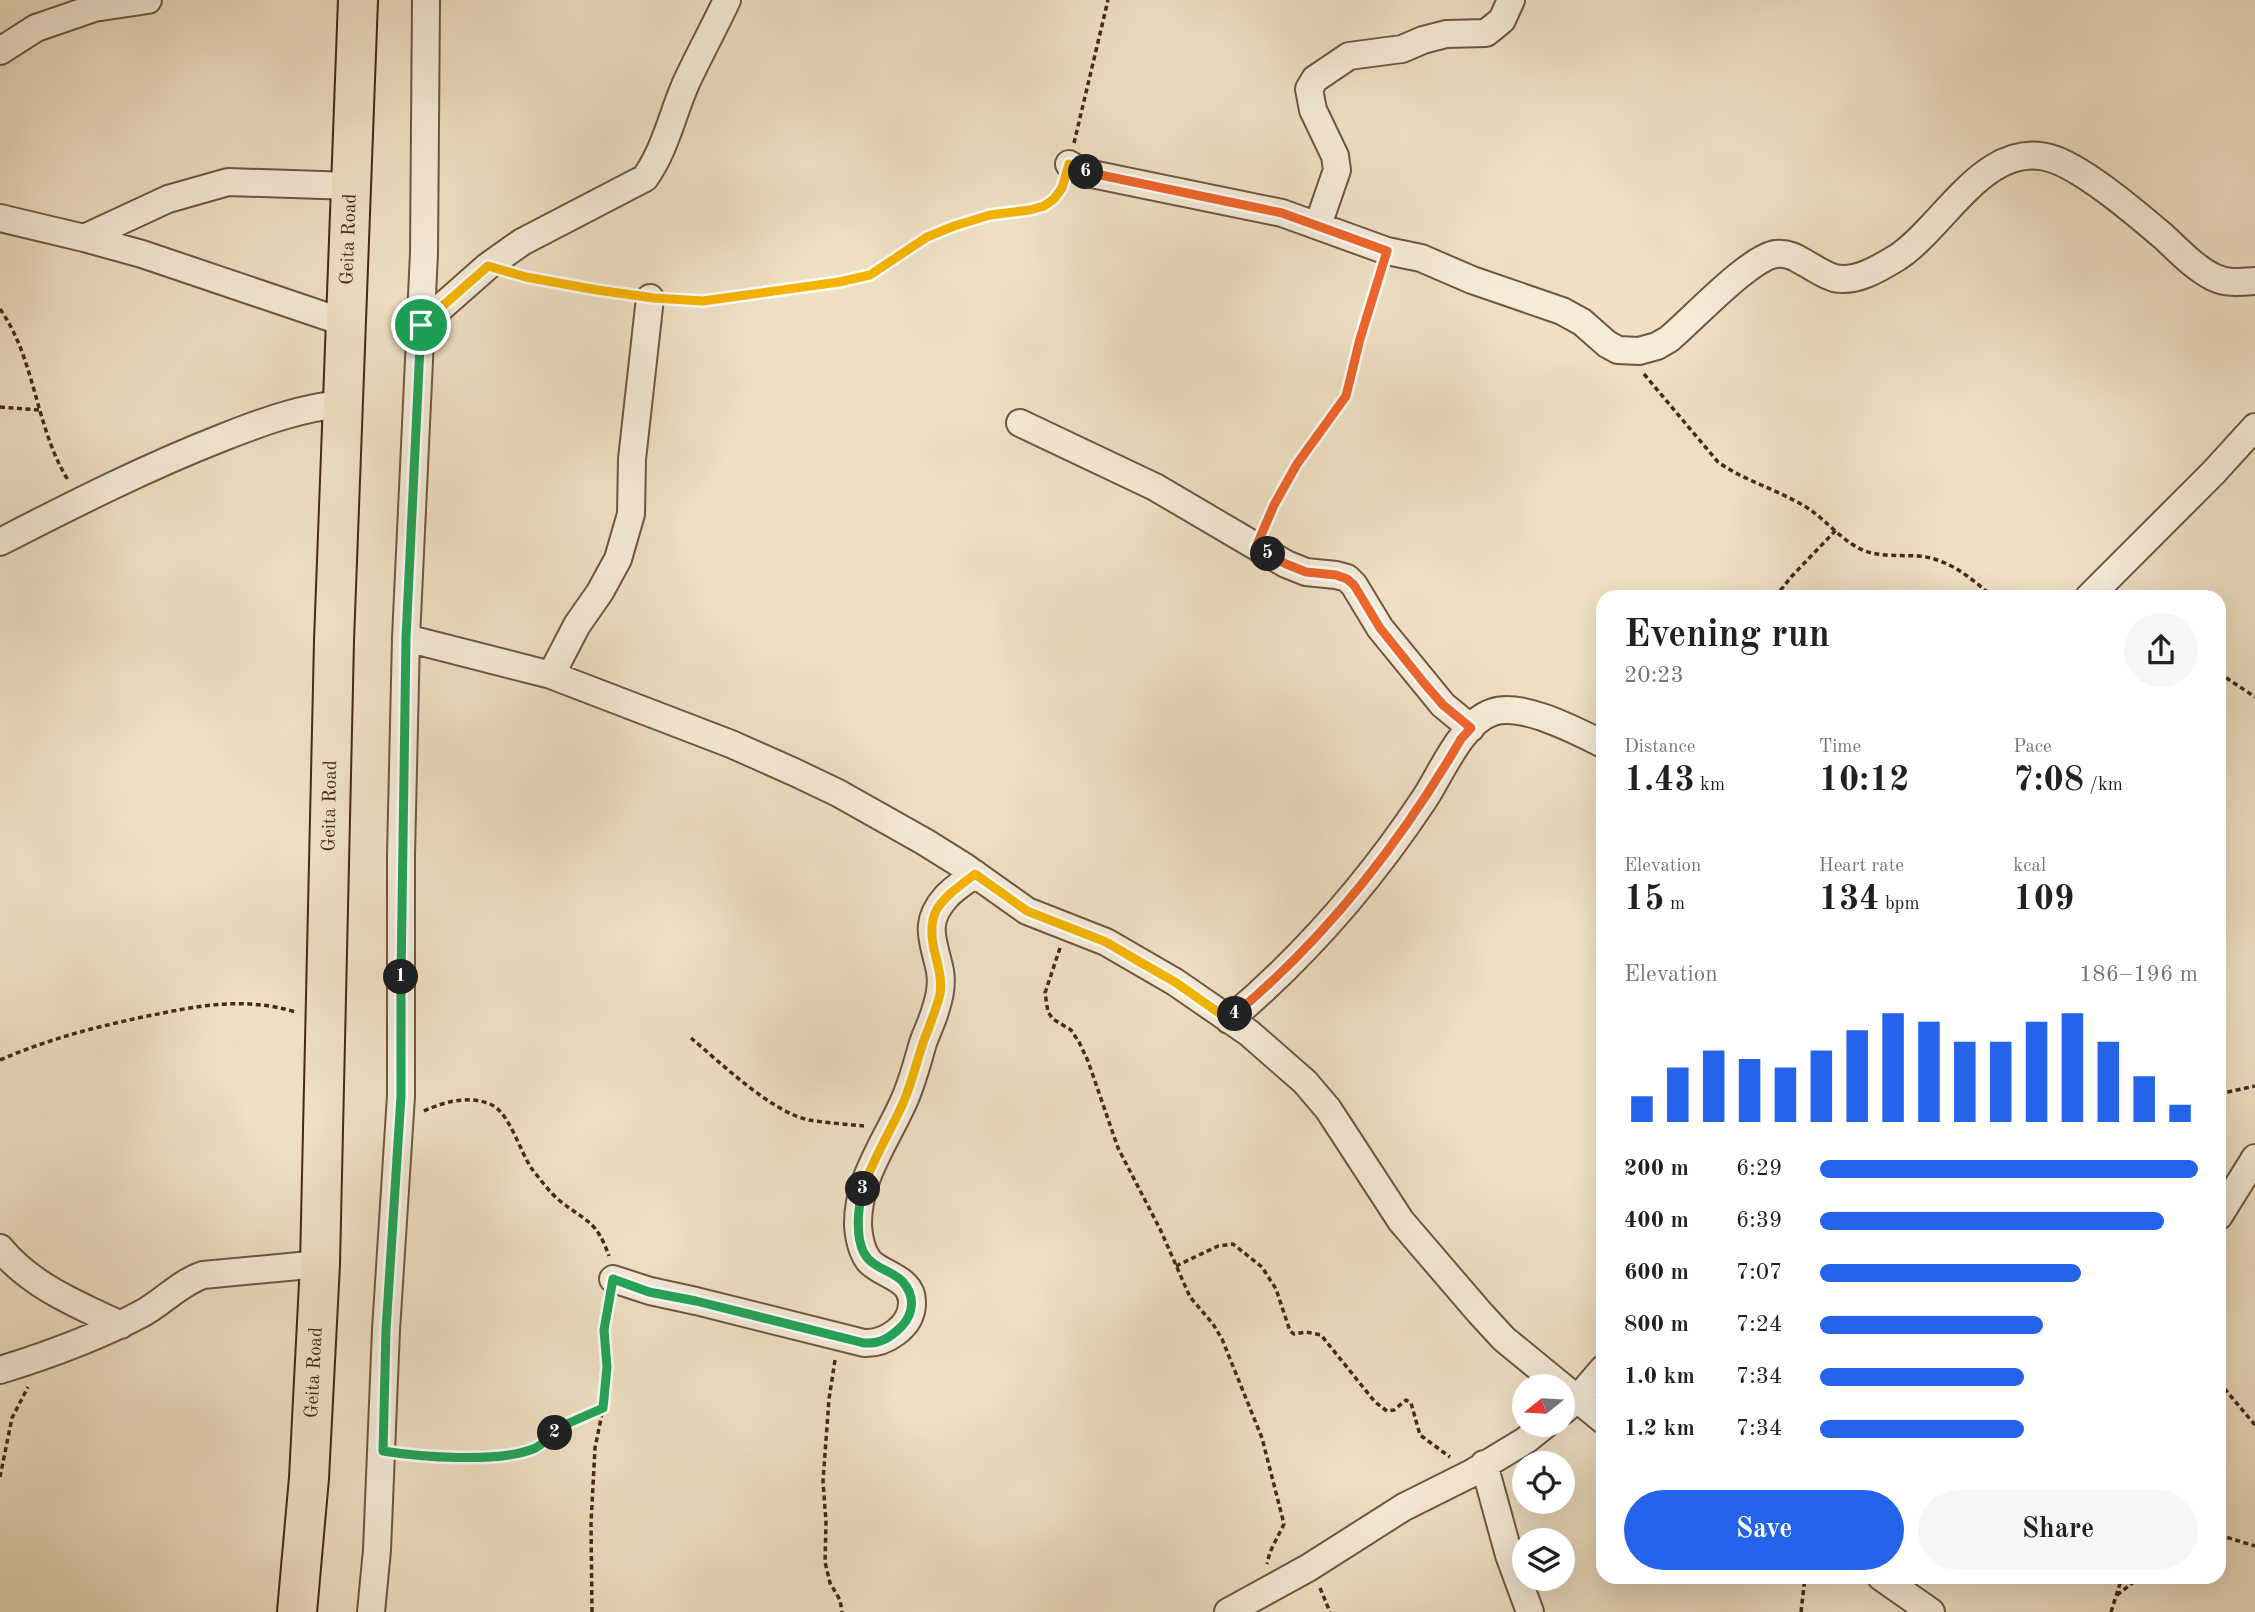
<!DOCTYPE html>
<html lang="en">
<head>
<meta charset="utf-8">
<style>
  :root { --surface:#fff; --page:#f6f6f6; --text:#202124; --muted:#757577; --accent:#2563eb }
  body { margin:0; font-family:"Old Standard TT",serif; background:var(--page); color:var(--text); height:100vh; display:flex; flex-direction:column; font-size:26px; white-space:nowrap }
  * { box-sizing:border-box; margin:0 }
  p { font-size:23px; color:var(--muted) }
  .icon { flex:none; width:38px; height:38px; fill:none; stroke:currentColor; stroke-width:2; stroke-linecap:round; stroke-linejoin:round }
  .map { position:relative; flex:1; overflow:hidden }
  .details { position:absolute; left:1596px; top:590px; width:630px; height:994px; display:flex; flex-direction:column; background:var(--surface); border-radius:21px; box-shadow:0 7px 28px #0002 }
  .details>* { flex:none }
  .needle { width:46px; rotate:252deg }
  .tools { position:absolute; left:1512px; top:1374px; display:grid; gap:14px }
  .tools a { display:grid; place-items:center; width:63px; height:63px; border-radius:50%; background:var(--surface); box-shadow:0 7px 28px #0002; font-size:35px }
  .pin { position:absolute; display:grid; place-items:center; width:60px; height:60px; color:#fff; margin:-30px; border:4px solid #fff; border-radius:50%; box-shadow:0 2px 7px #0007 }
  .km { position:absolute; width:35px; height:35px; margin:-18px; border-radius:50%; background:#222; color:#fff; font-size:19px; line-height:35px; text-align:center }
  .round { display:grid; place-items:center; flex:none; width:74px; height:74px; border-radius:37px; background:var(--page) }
  .overview { display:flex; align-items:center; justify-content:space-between; height:119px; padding:0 28px }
  h1 { font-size:38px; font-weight:700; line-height:52px }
  .stats { display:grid; grid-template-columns:repeat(3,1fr); gap:10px; height:119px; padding:7px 28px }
  .stats div { display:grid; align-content:center }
  .stats b { font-size:35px; font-weight:700 }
  .stats small { font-size:19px; font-weight:400 }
  .stats p { font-size:19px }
  .chart { height:196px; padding:14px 28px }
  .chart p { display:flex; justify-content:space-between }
  .chart svg { width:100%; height:126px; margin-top:7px; stroke:var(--accent); stroke-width:6 }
  .primary-button { display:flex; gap:14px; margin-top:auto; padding:14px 28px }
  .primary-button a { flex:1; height:80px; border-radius:42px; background:var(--accent); color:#fff; font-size:28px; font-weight:700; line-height:80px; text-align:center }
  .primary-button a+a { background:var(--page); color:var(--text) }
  ul { padding:0 28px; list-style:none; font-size:23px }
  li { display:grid; grid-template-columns:112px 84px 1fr; align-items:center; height:52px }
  li i { height:18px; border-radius:9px; background:var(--accent) }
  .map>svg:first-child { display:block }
</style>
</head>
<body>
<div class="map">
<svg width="2255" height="1612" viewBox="0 0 2255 1612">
  <rect width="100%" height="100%" fill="#efe0c4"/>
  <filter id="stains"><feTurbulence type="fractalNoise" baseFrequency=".00286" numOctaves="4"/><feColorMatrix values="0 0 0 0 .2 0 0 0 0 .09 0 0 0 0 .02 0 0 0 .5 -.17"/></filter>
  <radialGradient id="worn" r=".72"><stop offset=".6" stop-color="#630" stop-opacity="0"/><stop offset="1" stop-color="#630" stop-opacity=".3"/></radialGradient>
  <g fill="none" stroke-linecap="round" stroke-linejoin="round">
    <defs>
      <path id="minor" d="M 0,51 L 36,28 L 94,8 L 148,0
        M 1069,164 L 1082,172 L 1282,213 L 1387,251 L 1421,258 L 1472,280 L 1562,311 L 1582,322 L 1607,344 L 1618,350 L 1639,351 L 1657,346 L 1669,339 C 1692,320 1750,257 1776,254 C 1788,253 1795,257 1805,263 C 1814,268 1824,275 1834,278 C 1856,283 1880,268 1898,257 C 1945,226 1988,134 2056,160 C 2089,173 2137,214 2164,237 C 2179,251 2195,268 2213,277 C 2227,284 2241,282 2255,281
        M 0,218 L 84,238 L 142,254 L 346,323
        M 1318,225 L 1337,170 L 1335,156 L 1313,110 L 1309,89 L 1315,79 L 1349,56 L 1402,49 L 1423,40 L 1446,34 L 1486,33 L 1502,20 L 1511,0
        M 84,238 L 168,199 L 228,182 L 352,186
        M 421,325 L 488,266 L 522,242 L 645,178 C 666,148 672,115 686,83 C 699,55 714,28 727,0
        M 1020,423 L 1155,487 L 1286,564 L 1306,572 L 1336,575 L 1347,578 L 1354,585 L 1380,628 L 1443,705 L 1471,728
        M 0,542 C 74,504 147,467 224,437 C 262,422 303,407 343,404
        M 2089,597 L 2214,472 L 2255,427
        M 406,638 L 551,675 L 731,744 L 794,772 L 838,793 L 925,842 L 965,867 L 1027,911 L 1106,942 L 1175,982 L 1249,1033 L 1305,1082 L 1328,1109 L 1401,1221 L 1480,1313 L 1504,1339 L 1603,1420
        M 551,675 L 577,625 L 600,592 L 618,559 L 631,514 L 632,459 L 650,298
        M 1229,1020 C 1305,956 1370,881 1425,798 C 1442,772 1462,722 1493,712 C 1522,702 1576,731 1603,744
        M 2219,1216 L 2255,1158
        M 0,1248 C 31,1286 78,1305 121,1325
        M 613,1279 L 650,1291 L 696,1301 L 864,1343 C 885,1344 912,1327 912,1303 C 913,1278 883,1276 869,1261 C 862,1252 859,1238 858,1226 C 857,1180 885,1143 903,1103 C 912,1084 917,1063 923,1043 C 927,1031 933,1020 936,1008 C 940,996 942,983 940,971 C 934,941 922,924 946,897 C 954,888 966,881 975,874
        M 0,1370 C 49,1355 98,1337 143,1313 C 164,1301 180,1283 203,1275 L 320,1264
        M 1563,1411 L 1578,1398 L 1603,1369
        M 1484,1464 L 1509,1555 L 1530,1612
        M 1881,1577 L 1931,1612
        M 371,1612 L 377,1550 L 386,1330 L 401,1096 L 401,855 L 406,638 L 424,253 L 426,0
        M 1228,1612 L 1308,1568 L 1404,1507 L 1470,1474 L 1526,1440 L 1546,1424"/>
      <g id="trunk">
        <path id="s1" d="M 297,1612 L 309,1478 L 320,1264 L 334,641 L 358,0"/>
      </g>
    </defs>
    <use href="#minor" stroke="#715642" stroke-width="30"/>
    <use href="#trunk" stroke="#472817" stroke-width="42"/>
    <path stroke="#472817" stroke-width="3.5" stroke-dasharray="5 3.5" stroke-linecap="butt" d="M 1074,143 L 1108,0
      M 517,274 L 626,294
      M 672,299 L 713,301 L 729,299 L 870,275 L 927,238 L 954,226 L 990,215 L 1030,210 L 1044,206 L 1054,199 L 1061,188
      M 0,309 C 36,360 35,427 68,480
      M 1644,374 L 1718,462 C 1746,482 1780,490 1809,509 C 1827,521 1844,543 1865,551 C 1882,557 1901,555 1919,556 C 1949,559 1971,578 1993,597
      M 0,407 L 39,410
      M 1265,525 L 1274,505 L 1298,465 L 1346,396 L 1360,339 L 1380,275
      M 1775,597 L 1792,576 L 1836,530
      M 2219,673 L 2255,697
      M 1060,948 L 1045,993 L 1048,1012 L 1053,1019 L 1071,1030 L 1079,1042 L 1088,1061 L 1118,1148 L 1160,1229 L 1190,1297 L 1213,1324 L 1222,1339 L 1262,1438 L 1284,1524 L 1270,1552 L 1267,1564
      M 691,1038 C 721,1063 771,1112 809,1120 C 826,1123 846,1124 864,1126
      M 0,1060 C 49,1039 91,1028 143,1017 C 197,1006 241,996 296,1012
      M 2219,1094 L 2255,1086
      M 424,1111 C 445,1101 471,1095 492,1105 C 510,1114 520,1152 532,1169 C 540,1179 550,1193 560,1201 C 588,1223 596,1220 609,1256
      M 1176,1266 L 1218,1246 L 1233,1244 L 1262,1267 L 1276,1289 L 1290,1331 L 1294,1334 L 1306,1332 L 1321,1335 L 1375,1402 L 1387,1411 L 1394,1410 L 1406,1400 L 1411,1403 L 1420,1435 L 1450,1457
      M 835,1360 L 829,1399 L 823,1481 L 826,1522 L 825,1562 L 830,1583 L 840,1600 L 842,1612
      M 2219,1382 L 2255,1425
      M 405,1454 L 421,1457 L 501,1455 L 534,1449 L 569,1423 L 602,1409
      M 0,1477 L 12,1418 L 28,1387
      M 2219,1535 L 2255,1546
      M 1320,1588 L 1330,1612
      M 2117,1595 L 2140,1577
      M 592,1612 L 591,1523 L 595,1448 L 606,1394 L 607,1367 L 604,1330 L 608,1301
      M 1801,1612 L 1805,1577
      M 2111,1612 L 2122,1577"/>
    <use href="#minor" stroke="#f5ebd9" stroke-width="26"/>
    <use href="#trunk" stroke="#efe0c4" stroke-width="38"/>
  </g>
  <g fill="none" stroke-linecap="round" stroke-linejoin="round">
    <defs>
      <path id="split-1" d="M 401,977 L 406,638 L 421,325"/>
      <path id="split-2" d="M 401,977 L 401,1096 L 386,1330 L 383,1451 C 420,1457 498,1463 533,1449 C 541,1446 548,1438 555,1433"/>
      <path id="split-3" d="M 555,1433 L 569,1423 L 603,1408 L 607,1367 L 604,1330 L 613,1279 L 649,1292 L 696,1301 L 864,1343 C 880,1344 890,1338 902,1326 C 914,1313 915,1296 903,1282 C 892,1270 873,1269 864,1253 C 855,1236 858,1207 863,1189"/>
      <path id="split-4" d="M 863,1189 C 873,1158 891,1131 904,1101 C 912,1082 917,1060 924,1040 C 930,1025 936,1010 940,994 C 942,981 939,970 936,957 C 923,911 940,901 975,874 L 1027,911 L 1106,942 L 1140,962 L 1175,982 L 1229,1020 L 1235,1014"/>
      <path id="split-5" d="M 1235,1014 C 1327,937 1401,842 1461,739 L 1471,728 L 1443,705 L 1424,683 L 1380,628 L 1354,585 L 1347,579 L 1336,575 L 1306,572 L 1286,564 L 1268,554"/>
      <path id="split-6" d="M 1086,172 L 1282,213 L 1387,251 L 1360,339 L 1346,396 L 1297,464 L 1274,505 L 1256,547 L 1268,554"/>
      <path id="split-7" d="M 421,325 L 488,266 L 526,277 L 597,290 L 654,298 L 703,301 L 839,282 L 870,275 L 927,237 L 954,226 L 990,215 L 1030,210 L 1044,206 L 1054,199 L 1062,188 L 1069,164 L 1086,172"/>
    </defs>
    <use href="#split-1" stroke="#fff" stroke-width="14"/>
    <use href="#split-2" stroke="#fff" stroke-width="14"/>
    <use href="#split-3" stroke="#fff" stroke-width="14"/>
    <use href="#split-4" stroke="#fff" stroke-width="14"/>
    <use href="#split-5" stroke="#fff" stroke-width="14"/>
    <use href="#split-6" stroke="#fff" stroke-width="14"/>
    <use href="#split-7" stroke="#fff" stroke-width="14"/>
    <use href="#split-1" stroke="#22a559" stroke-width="9"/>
    <use href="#split-2" stroke="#22a559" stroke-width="9"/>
    <use href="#split-3" stroke="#22a559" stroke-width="9"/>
    <use href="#split-4" stroke="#f5b400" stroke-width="9"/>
    <use href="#split-5" stroke="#f0652b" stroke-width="9"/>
    <use href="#split-6" stroke="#f0652b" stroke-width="9"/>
    <use href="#split-7" stroke="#f5b400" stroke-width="9"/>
  </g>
  <g text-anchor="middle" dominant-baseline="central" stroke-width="5" stroke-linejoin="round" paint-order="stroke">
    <g font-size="19" fill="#472817" stroke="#f5ebd9">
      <text stroke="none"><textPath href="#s1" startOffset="1374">Geita Road</textPath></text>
      <text stroke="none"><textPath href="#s1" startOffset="807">Geita Road</textPath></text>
      <text stroke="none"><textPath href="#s1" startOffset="240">Geita Road</textPath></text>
    </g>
  </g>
  <rect width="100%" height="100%" filter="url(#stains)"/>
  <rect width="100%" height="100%" fill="url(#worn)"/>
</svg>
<div class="tools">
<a><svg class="needle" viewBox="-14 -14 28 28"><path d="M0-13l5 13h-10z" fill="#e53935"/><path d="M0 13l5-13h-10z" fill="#757577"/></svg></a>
<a><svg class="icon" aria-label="locate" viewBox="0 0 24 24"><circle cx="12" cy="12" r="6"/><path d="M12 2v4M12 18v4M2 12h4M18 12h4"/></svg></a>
<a><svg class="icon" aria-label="layers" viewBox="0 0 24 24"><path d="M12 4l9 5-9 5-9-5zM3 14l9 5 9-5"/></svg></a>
</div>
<div class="pin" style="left:421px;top:325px;background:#1e9e55"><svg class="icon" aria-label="arrive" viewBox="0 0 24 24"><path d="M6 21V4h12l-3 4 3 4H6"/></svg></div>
<b class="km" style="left:401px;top:977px">1</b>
<b class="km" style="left:555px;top:1433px">2</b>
<b class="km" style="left:863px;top:1189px">3</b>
<b class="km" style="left:1235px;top:1014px">4</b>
<b class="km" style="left:1268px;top:554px">5</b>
<b class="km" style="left:1086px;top:172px">6</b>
<section class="details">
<div class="overview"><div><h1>Evening run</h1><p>20:23</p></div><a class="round"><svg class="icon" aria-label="share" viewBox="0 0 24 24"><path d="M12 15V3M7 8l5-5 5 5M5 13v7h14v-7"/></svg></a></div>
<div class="stats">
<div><p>Distance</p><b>1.43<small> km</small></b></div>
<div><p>Time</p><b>10:12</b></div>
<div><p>Pace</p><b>7:08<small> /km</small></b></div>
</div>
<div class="stats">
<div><p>Elevation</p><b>15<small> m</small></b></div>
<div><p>Heart rate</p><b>134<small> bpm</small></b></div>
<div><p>kcal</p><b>109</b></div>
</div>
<div class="chart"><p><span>Elevation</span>186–196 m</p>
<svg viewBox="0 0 160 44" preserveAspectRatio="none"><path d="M5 44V35M15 44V25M25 44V19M35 44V22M45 44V25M55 44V19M65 44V12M75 44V6M85 44V9M95 44V16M105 44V16M115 44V9M125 44V6M135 44V16M145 44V28M155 44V38"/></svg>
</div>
<ul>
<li><b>200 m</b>6:29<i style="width:100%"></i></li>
<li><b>400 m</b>6:39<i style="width:91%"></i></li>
<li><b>600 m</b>7:07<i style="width:69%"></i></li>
<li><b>800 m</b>7:24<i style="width:59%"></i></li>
<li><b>1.0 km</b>7:34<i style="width:54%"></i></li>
<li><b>1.2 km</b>7:34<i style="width:54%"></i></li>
</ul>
<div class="primary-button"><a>Save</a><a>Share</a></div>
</section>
</div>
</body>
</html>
